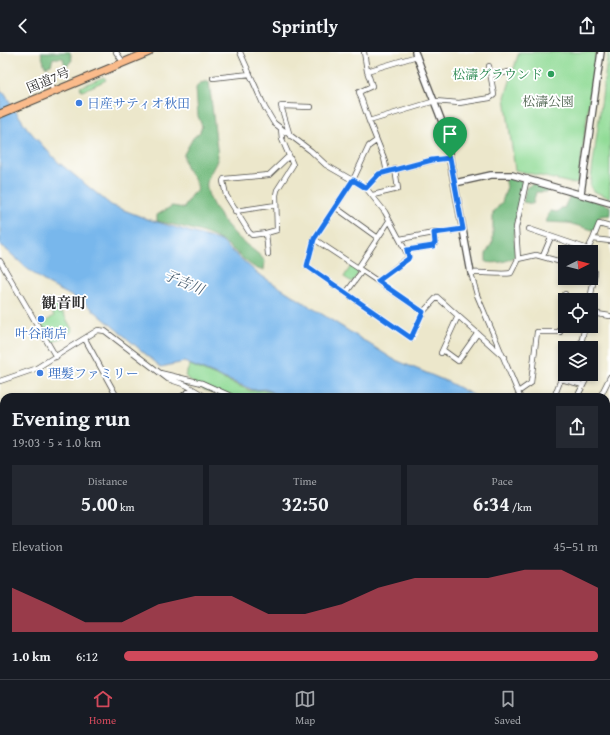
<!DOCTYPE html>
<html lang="en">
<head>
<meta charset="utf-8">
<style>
  :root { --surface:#171b24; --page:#242831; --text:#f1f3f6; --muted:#9ea1a6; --line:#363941; --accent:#d1495b }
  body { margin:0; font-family:"Gentium Book Plus","Noto Serif JP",serif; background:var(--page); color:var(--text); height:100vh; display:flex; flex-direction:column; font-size:15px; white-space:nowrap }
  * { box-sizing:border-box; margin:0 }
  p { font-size:13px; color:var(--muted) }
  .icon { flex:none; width:22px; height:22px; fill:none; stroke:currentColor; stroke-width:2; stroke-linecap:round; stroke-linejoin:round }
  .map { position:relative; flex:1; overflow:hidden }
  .details { position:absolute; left:0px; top:341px; width:610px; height:286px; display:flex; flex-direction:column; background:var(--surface); border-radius:12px 12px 0 0; box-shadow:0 2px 6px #0003 }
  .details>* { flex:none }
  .needle { width:26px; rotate:84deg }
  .controls { position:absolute; left:558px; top:193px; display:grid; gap:8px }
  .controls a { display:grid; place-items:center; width:40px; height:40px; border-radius:0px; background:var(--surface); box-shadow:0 2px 6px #0003; font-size:20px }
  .pin { position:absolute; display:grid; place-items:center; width:34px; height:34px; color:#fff; margin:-41px -17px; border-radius:50% 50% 50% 0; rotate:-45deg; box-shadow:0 0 4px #0007 }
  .pin .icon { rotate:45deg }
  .round { display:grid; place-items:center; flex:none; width:42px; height:42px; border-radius:0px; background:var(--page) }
  .overview { display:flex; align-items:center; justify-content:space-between; height:68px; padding:0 12px }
  h1 { font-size:22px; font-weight:600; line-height:30px }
  .figures { display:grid; grid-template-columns:repeat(3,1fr); gap:6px; height:68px; padding:4px 12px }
  .figures div { display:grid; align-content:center; border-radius:0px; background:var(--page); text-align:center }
  .figures b { font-size:20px; font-weight:600 }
  .figures small { font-size:11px; font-weight:400 }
  .figures p { font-size:11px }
  .chart { height:112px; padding:8px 12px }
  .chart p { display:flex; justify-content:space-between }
  .chart svg { width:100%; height:72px; margin-top:4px; fill:var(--accent); opacity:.7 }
  ul { padding:0 12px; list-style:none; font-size:13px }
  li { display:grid; grid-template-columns:64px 48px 1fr; align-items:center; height:30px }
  li i { height:10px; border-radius:5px; background:var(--accent) }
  header { display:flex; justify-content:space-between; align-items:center; height:52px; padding:0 12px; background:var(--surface); font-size:18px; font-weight:600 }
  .dock { display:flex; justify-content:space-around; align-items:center; height:56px; border-top:1px solid var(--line); background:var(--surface); font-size:11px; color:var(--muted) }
  .dock a { display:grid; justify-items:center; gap:2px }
  .dock .selected { color:var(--accent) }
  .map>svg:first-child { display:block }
</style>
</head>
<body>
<header><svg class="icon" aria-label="back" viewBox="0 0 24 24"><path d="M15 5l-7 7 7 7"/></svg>Sprintly<svg class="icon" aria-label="share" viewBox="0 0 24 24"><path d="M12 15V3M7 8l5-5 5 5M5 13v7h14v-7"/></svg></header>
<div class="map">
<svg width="610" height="627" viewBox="0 0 610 627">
  <rect width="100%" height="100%" fill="#fff"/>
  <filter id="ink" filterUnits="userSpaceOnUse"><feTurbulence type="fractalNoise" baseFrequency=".025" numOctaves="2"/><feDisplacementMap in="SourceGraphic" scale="8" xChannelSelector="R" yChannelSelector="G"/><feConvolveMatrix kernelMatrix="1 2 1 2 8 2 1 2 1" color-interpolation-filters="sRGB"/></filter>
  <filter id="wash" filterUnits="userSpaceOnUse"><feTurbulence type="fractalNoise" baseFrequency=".012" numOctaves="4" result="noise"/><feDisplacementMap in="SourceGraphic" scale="16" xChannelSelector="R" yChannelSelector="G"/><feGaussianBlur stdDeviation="0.9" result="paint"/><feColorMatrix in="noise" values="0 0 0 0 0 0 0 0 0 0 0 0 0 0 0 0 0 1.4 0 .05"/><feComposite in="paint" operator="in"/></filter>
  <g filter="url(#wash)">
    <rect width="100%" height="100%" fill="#ece7cb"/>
    <path fill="#91db96" stroke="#5e8360" d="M 519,0 L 596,0 L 578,130 L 575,132 L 515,118 L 505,45 Z
      M 608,0 L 610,0 L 610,146 L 593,139 L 590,134 Z
      M 104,25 L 106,28 L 82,39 L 80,35 Z
      M 351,214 L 357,218 L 358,222 L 352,230 L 344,225 Z
      M 49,247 L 58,253 L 58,261 L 63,261 L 73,279 L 52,291 L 41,273 L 54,264 L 46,249 Z
      M 190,313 L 251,339 L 266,338 L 278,345 C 243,345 213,351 185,324 Z
      M 0,595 L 4,595 L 4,623 L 56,623 L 55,627 L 0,627 Z"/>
    <path fill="#74bb7f" stroke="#507355" d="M 41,0 L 70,0 L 72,8 L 67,14 L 65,13 L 63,6 L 53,6 L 51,13 L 45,15 Z
      M 209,29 L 218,105 C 216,114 209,121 207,130 C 204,147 228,176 240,187 C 248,195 258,200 265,209 L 264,218 C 253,220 233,195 222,189 C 203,178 178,174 157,169 L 157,163 L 172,154 L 184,156 L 192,142 L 197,139 C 199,130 190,123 186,115 C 184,111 184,106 184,102 L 193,86 L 200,80 L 202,74 L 198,64 L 196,36 L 200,31 Z
      M 505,125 L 524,130 L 514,176 L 515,204 C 509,210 494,212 486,210 L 486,202 L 493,189 L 493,161 L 502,150 L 507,135 Z
      M 532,132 L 537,132 L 550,137 L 547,140 L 536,140 L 533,152 L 523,150 L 526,136 Z
      M 571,141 L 610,154 L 610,163 L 600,164 L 595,177 L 593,178 L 568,171 L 546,170 L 550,159 L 558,160 L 561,156 L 564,156 Z"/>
    <path fill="#78b7ec" stroke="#52718c" d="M 0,35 L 1,40 L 4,41 L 27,76 L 42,93 L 58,110 L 111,153 L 147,167 L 221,189 L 257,221 L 393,307 L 448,330 L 477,345 L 280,345 L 266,337 L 253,338 L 184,310 L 161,315 L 85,251 L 48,232 L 30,219 L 0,192 Z
      M 465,623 L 567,623 L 565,627 L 464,627 Z"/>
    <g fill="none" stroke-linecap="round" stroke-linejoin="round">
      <path stroke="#78b7ec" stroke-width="1" d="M 133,623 L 134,627
        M 54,627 L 54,623"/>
    </g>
  </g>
  <g filter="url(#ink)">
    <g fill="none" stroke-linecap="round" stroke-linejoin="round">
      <defs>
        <path id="minor" d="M 116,0 L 123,10
          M 240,0 L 265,56 L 274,71 L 311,99 L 326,113 L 366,136 L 385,160 L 409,205 L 378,229
          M 364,0 L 367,19 L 372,34 L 359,40 L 369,69 L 384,106 L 387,120
          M 367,19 L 417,4
          M 46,23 L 54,39
          M 491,23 L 509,20
          M 213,26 L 250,22
          M 369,69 L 435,49 L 459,51 L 490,46 L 494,43 L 489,14
          M 290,84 L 281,54 L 311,55
          M 376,89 L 369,94 L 353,128 L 314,187 L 307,214 L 411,286 L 423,260
          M 366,136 L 379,122 L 433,108 L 450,106
          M 373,143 L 398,137 L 395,117
          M 335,155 L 378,186
          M 235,159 L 276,153
          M 389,169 L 358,216 L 423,260 L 437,245 L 504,305
          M 529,177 L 588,197
          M 266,181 L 252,183 L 249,180 L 226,143 L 223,129 L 224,127 L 269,123 L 289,104
          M 314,187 L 358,216
          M 400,187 L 434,181
          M 593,187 L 599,172 L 610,175
          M 407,198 L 433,194 L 435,191 L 434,181 L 463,177
          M 587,199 L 593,187 L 610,189
          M 268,202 L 266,181 L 277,178 L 276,143 L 277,138 L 293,113 L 282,87 L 281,77
          M 543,204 L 551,185
          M 518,207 L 516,176 L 527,126
          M 0,209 L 56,305
          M 346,241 L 362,219
          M 590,248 L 595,220 L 591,218
          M 591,261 L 610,264
          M 85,287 L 117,345
          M 580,296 L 585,274
          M 443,298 L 458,309 L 477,282
          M 441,301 L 458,264
          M 160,321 L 202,331 L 233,345
          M 0,329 L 35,317 L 98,278 L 105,279 L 168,327 L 186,333 L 206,345
          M 518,340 L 531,331 L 537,280 L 560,280 L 565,242
          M 181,345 L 192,337
          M 520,345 L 477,243 L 471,221 C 482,220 504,223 511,221 L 518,207 L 536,203 L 565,211
          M 554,345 L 561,327 L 583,333
          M 577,345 L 589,322
          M 600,345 L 610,325
          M 0,367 L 4,366
          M 0,391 L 4,390
          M 606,412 L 610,411
          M 606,423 L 610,432
          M 0,436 L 4,436
          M 606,575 L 610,554
          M 315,623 L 316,627
          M 375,623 L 376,627
          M 135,625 L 161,626
          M 594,627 L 595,623"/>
        <path id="tertiary" d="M 415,0 L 444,75 L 471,221
          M 455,131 L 491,123 L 512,123 L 610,151
          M 581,141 L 601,0
          M 0,396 L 4,408
          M 233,623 L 233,627"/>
        <path id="secondary" d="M 0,506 L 4,505
          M 80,623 L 81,627"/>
        <path id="trunk" d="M 0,62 L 149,0"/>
      </defs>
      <use href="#minor" stroke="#484743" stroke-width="6"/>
      <use href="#tertiary" stroke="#484743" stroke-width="8"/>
      <use href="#secondary" stroke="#484743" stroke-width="8"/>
      <use href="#trunk" stroke="#484743" stroke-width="9"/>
      <use href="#minor" stroke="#fff" stroke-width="4.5"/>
      <use href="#tertiary" stroke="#fff" stroke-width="5.5"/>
      <use href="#secondary" stroke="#fde4d1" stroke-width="6"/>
      <use href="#trunk" stroke="#fabb8b" stroke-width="7"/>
    </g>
  </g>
  <g fill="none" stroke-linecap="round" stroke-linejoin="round" filter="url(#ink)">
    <defs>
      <path id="route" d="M 450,106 L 463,177 L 434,181 L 435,191 L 433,194 L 407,198 L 409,205 L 408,207 L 378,229 L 423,260 L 411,286 L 307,214 L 314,187 L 353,128 L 366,136 L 379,122 L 432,108 Z"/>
    </defs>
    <use href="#route" stroke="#fff" stroke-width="8"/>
    <use href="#route" stroke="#1a73e8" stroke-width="5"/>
  </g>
  <circle fill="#2e9e5b" stroke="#fff" stroke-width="1.5" cx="551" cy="22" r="4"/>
  <g fill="#3f7fe0" stroke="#fff" stroke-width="1.5">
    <circle cx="79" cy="51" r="4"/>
    <circle cx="41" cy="267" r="4"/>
    <circle cx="40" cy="321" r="4"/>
  </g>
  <g text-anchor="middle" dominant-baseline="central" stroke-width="3.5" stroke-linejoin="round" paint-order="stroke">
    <g font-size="13" fill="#27864d" stroke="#fff" text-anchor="end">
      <text x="543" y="22">松濤グラウンド</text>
    </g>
    <g font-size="13" fill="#2b2b2b" stroke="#fff">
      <text transform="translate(48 28) rotate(-23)">国道7号</text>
    </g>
    <g font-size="13" fill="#4a604b" stroke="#fff">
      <text x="548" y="49">松濤公園</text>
    </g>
    <g font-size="13" fill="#366cbe" stroke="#fff" text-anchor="start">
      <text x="87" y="51">日産サティオ秋田</text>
      <text x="41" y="281" text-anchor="middle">叶谷商店</text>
      <text x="48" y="321">理髪ファミリー</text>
    </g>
    <g font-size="14" font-style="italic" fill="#465c6f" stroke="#fff">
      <text transform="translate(184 230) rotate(23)">子吉川</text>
    </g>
    <g font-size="15" font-weight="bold" fill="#2b2b2b" stroke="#fff">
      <text x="64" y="250">観音町</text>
    </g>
  </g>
</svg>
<div class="controls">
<a><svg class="needle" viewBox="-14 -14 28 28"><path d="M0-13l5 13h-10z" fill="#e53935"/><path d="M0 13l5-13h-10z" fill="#9ea1a6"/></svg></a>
<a><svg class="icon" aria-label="locate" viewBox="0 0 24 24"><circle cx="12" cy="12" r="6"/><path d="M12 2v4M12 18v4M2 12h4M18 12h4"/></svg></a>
<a><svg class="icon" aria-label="layers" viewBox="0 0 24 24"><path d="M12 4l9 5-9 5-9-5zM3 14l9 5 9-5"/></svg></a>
</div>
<div class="pin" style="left:450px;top:106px;background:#1e9e55"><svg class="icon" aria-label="arrive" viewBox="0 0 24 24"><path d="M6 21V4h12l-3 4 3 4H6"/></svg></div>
<section class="details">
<div class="overview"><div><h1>Evening run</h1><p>19:03 · 5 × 1.0 km</p></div><a class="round"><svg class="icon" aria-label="share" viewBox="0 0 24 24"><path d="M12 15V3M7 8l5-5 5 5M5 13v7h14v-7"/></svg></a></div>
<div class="figures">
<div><p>Distance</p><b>5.00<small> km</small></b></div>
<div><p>Time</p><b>32:50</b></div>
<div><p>Pace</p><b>6:34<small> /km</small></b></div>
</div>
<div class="chart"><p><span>Elevation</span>45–51 m</p>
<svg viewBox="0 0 160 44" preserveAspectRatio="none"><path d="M0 44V17L10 27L20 38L30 38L40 27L50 22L60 22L70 33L80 33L90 27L100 17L110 11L120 11L130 11L140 6L150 6L160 17V44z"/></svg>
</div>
<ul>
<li><b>1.0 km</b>6:12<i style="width:100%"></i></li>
</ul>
</section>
</div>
<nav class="dock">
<a class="selected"><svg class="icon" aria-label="home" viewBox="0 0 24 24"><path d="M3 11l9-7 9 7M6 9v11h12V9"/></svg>Home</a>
<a><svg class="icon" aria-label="map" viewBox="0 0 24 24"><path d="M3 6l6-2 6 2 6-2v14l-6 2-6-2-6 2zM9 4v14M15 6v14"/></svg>Map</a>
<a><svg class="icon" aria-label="saved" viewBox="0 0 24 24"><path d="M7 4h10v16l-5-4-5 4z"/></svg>Saved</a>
</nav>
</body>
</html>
